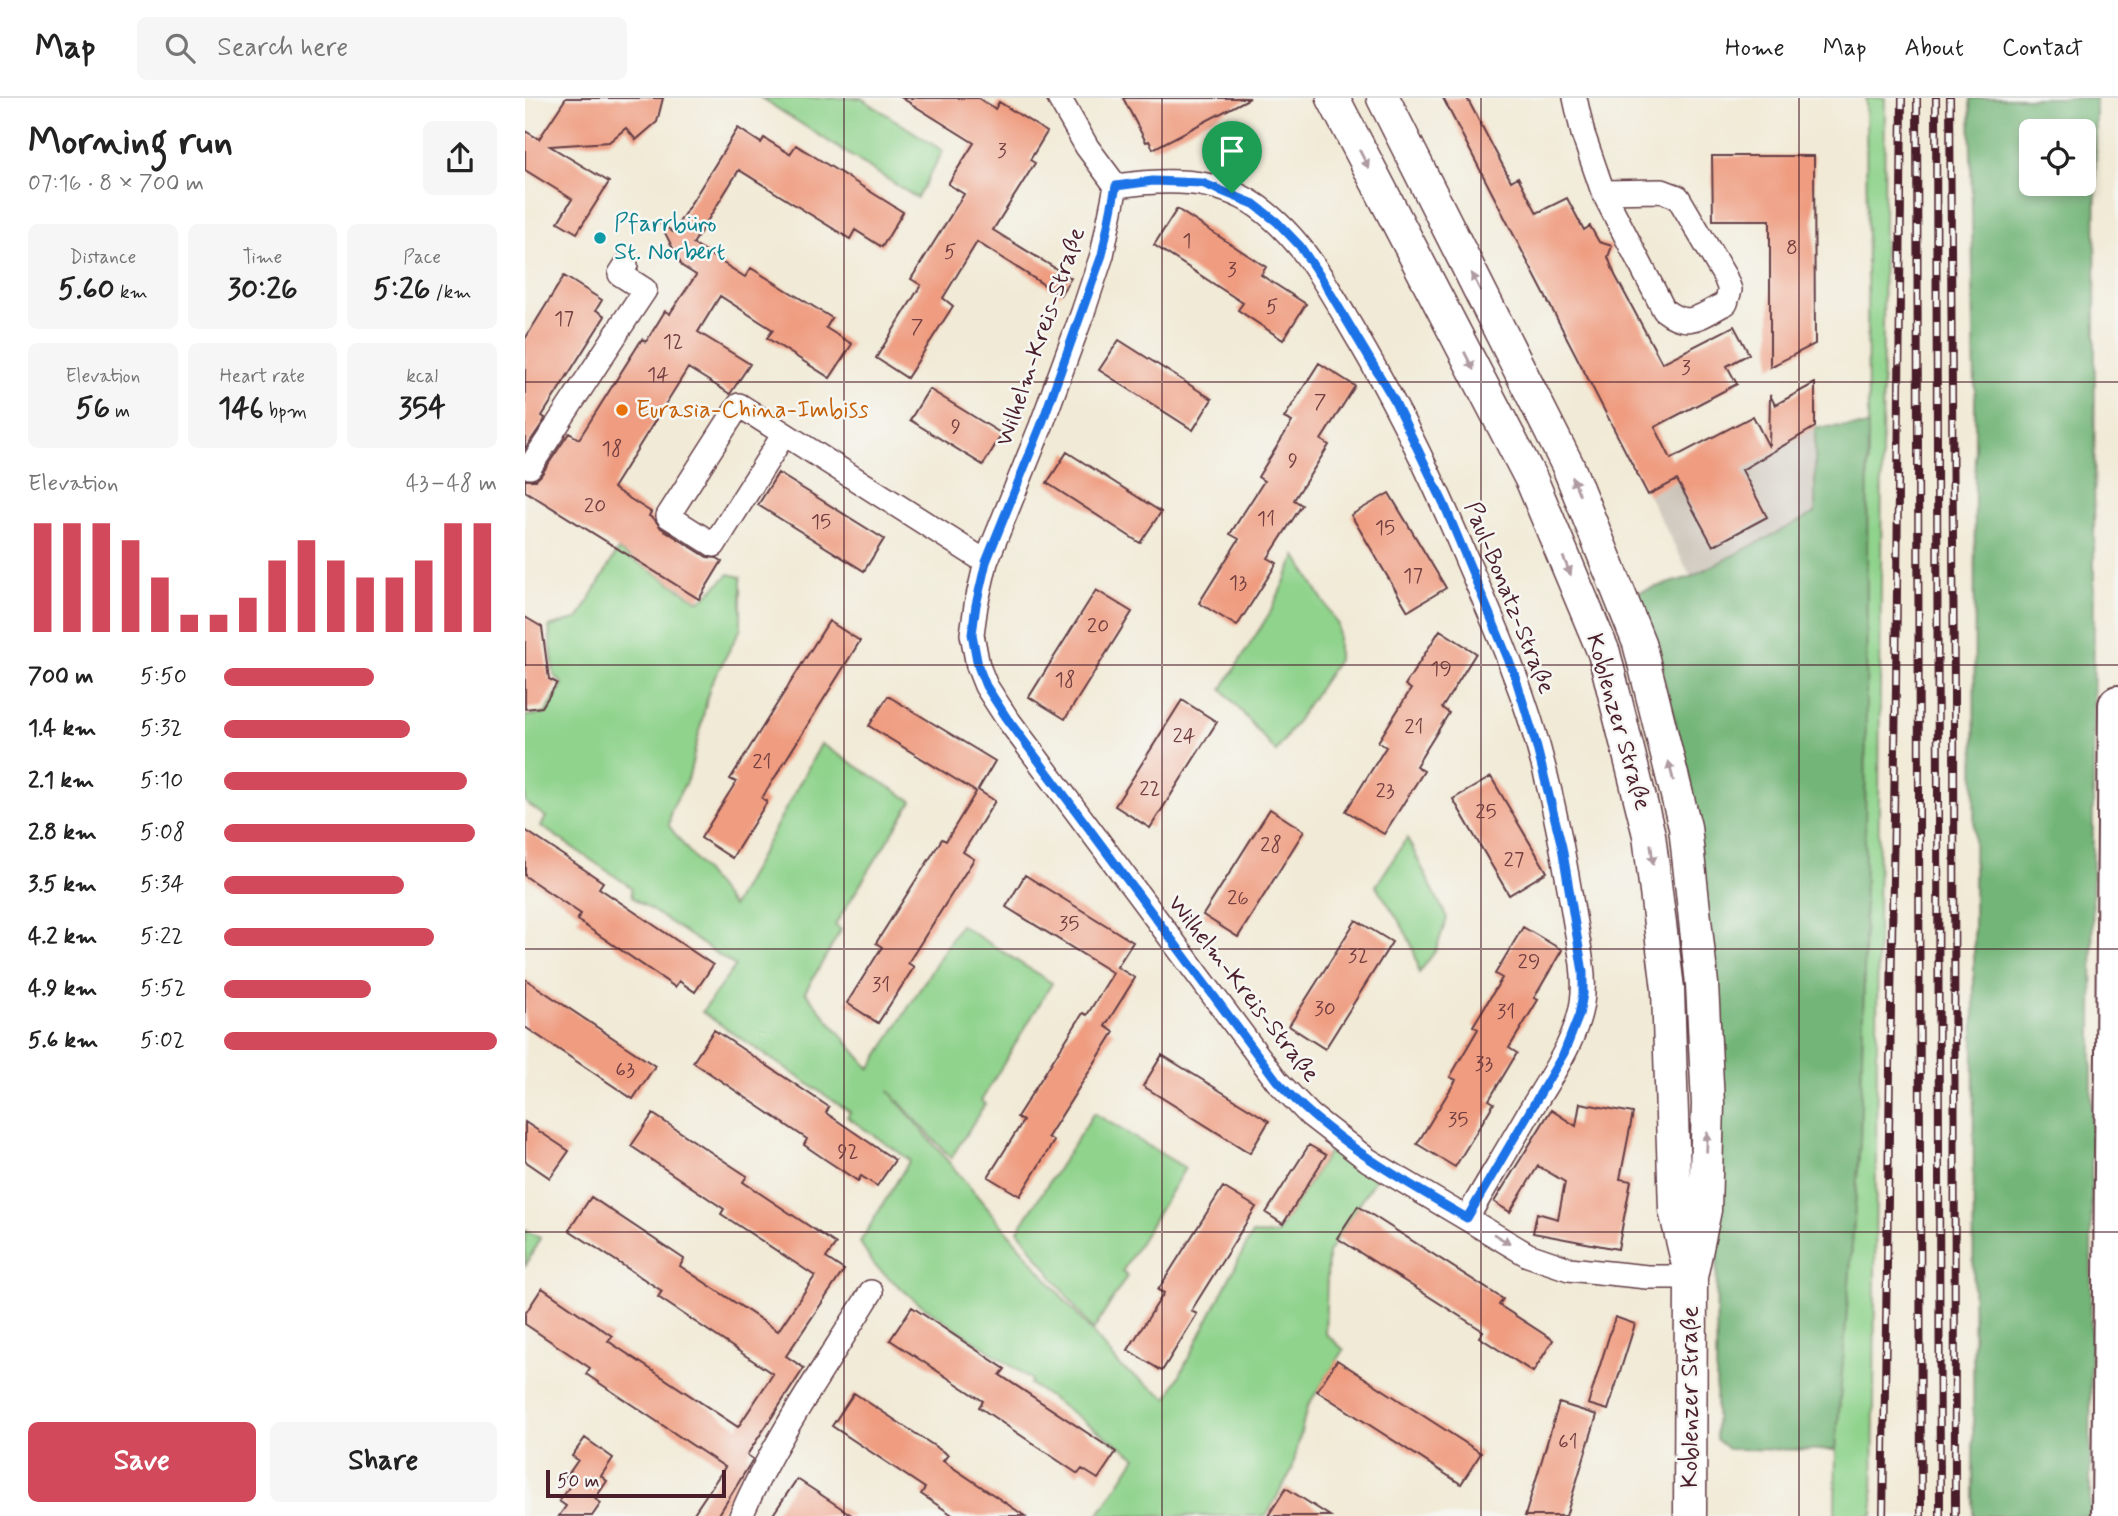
<!DOCTYPE html>
<html lang="en">
<head>
<meta charset="utf-8">
<style>
  :root { --surface:#fff; --page:#f6f6f6; --text:#222; --muted:#767676; --line:#e0e0e0; --accent:#d1495b }
  body { margin:0; font-family:Mynerve,sans-serif; background:var(--page); color:var(--text); height:100vh; display:flex; flex-direction:column; font-size:26px; white-space:nowrap }
  * { box-sizing:border-box; margin:0 }
  p { font-size:23px; color:var(--muted) }
  .icon { flex:none; width:38px; height:38px; fill:none; stroke:currentColor; stroke-width:2; stroke-linecap:round; stroke-linejoin:round }
  .map { position:relative; flex:1; overflow:hidden }
  .sheet { display:flex; flex-direction:column; background:var(--surface); width:525px }
  .sheet>* { flex:none }
  .buttons { position:absolute; left:1494px; top:21px; display:grid; gap:14px }
  .buttons a { display:grid; place-items:center; width:77px; height:77px; border-radius:10px; background:var(--surface); box-shadow:0 4px 10px #0003; font-size:35px }
  .scale { position:absolute; left:21px; bottom:18px; width:180px; box-sizing:border-box; padding-left:7px; border:4px solid #4a1f2b; border-top:0; font-size:19px; line-height:24px; white-space:nowrap; color:#4a1f2b; -webkit-text-stroke:5px #f6f6f2; paint-order:stroke }
  .pin { position:absolute; display:grid; place-items:center; width:60px; height:60px; color:#fff; margin:-72px -30px; border-radius:50% 50% 50% 0; rotate:-45deg; box-shadow:0 0 7px #0007 }
  .pin .icon { rotate:45deg }
  .round { display:grid; place-items:center; flex:none; width:74px; height:74px; border-radius:10px; background:var(--page) }
  .overview { display:flex; align-items:center; justify-content:space-between; height:119px; padding:0 28px }
  h1 { font-size:38px; font-weight:700; line-height:52px }
  .metrics { display:grid; grid-template-columns:repeat(3,1fr); gap:10px; height:119px; padding:7px 28px }
  .metrics div { display:grid; align-content:center; border-radius:10px; background:var(--page); text-align:center }
  .metrics b { font-size:30px; font-weight:700 }
  .metrics small { font-size:19px; font-weight:400 }
  .metrics p { font-size:19px }
  .chart { height:196px; padding:14px 28px }
  .chart p { display:flex; justify-content:space-between }
  .chart svg { width:100%; height:126px; margin-top:7px; stroke:var(--accent); stroke-width:6 }
  .action { display:flex; gap:14px; margin-top:auto; padding:14px 28px }
  .action a { flex:1; height:80px; border-radius:10px; background:var(--accent); color:#fff; font-size:28px; font-weight:700; line-height:80px; text-align:center }
  .action a+a { background:var(--page); color:var(--text) }
  ul { padding:0 28px; list-style:none; font-size:23px }
  li { display:grid; grid-template-columns:112px 84px 1fr; align-items:center; height:52px }
  li i { height:18px; border-radius:9px; background:var(--accent) }
  header { display:flex; align-items:center; gap:42px; box-sizing:border-box; height:98px; padding:0 35px; background:var(--surface); border-bottom:2px solid var(--line) }
  header strong { font-size:33px }
  nav { display:flex; gap:38px; margin-inline-start:auto; font-size:24px }
  .search { width:490px; height:63px; background:var(--page); display:flex; align-items:center; gap:18px; box-sizing:border-box; padding:0 24px; border-radius:10px; color:var(--muted); font-size:26px }
  main { display:flex; flex:1; min-height:0 }
  .map>svg:first-child { display:block }
</style>
</head>
<body>
<header>
<strong>Map</strong>
<div class="search"><svg class="icon" aria-label="search" viewBox="0 0 24 24"><circle cx="10" cy="10" r="6"/><path d="M15 15l6 6"/></svg>Search here</div>
<nav><a>Home</a><a>Map</a><a>About</a><a>Contact</a></nav>
</header>
<main>
<section class="sheet">
<div class="overview"><div><h1>Morning run</h1><p>07:16 · 8 × 700 m</p></div><a class="round"><svg class="icon" aria-label="share" viewBox="0 0 24 24"><path d="M12 15V3M7 8l5-5 5 5M5 13v7h14v-7"/></svg></a></div>
<div class="metrics">
<div><p>Distance</p><b>5.60<small> km</small></b></div>
<div><p>Time</p><b>30:26</b></div>
<div><p>Pace</p><b>5:26<small> /km</small></b></div>
</div>
<div class="metrics">
<div><p>Elevation</p><b>56<small> m</small></b></div>
<div><p>Heart rate</p><b>146<small> bpm</small></b></div>
<div><p>kcal</p><b>354</b></div>
</div>
<div class="chart"><p><span>Elevation</span>43–48 m</p>
<svg viewBox="0 0 160 44" preserveAspectRatio="none"><path d="M5 44V6M15 44V6M25 44V6M35 44V12M45 44V25M55 44V38M65 44V38M75 44V32M85 44V19M95 44V12M105 44V19M115 44V25M125 44V25M135 44V19M145 44V6M155 44V6"/></svg>
</div>
<ul>
<li><b>700 m</b>5:50<i style="width:55%"></i></li>
<li><b>1.4 km</b>5:32<i style="width:68%"></i></li>
<li><b>2.1 km</b>5:10<i style="width:89%"></i></li>
<li><b>2.8 km</b>5:08<i style="width:92%"></i></li>
<li><b>3.5 km</b>5:34<i style="width:66%"></i></li>
<li><b>4.2 km</b>5:22<i style="width:77%"></i></li>
<li><b>4.9 km</b>5:52<i style="width:54%"></i></li>
<li><b>5.6 km</b>5:02<i style="width:100%"></i></li>
</ul>
<div class="action"><a>Save</a><a>Share</a></div>
</section>
<div class="map">
<svg width="1593" height="1418" viewBox="0 0 1593 1418">
  <rect width="100%" height="100%" fill="#f6f6f2"/>
  <filter id="ink" filterUnits="userSpaceOnUse"><feTurbulence type="fractalNoise" baseFrequency=".0143" numOctaves="2"/><feDisplacementMap in="SourceGraphic" scale="14" xChannelSelector="R" yChannelSelector="G"/><feConvolveMatrix kernelMatrix="1 2 1 2 8 2 1 2 1" color-interpolation-filters="sRGB"/></filter>
  <filter id="wash" filterUnits="userSpaceOnUse"><feTurbulence type="fractalNoise" baseFrequency=".00686" numOctaves="4" result="noise"/><feDisplacementMap in="SourceGraphic" scale="28" xChannelSelector="R" yChannelSelector="G"/><feGaussianBlur stdDeviation="1.57" result="paint"/><feColorMatrix in="noise" values="0 0 0 0 0 0 0 0 0 0 0 0 0 0 0 0 0 1.4 0 .05"/><feComposite in="paint" operator="in"/></filter>
  <g filter="url(#wash)">
    <rect width="100%" height="100%" fill="#f1ead6"/>
    <path fill="#cbc3b8" d="M 1290,329 L 1290,415 L 1166,479 L 1123,397 L 1186,365 L 1198,383 Z"/>
    <path fill="#8fd38c" stroke="#6c795c" stroke-width="2" d="M 236,0 L 336,0 L 418,53 L 392,100 Z
      M 1341,0 L 1360,0 L 1348,1418 L 1310,1418 L 1311,1352 L 1335,1044 L 1339,876 L 1343,328 Z
      M 93,452 L 174,503 L 179,500 L 204,476 L 216,479 L 216,530 L 185,588 L 164,678 L 146,712 L 144,728 L 207,809 L 296,646 L 387,703 L 310,827 L 316,832 L 280,894 L 345,971 L 435,827 L 527,885 L 456,1003 L 460,1006 L 426,1060 L 363,992 L 597,1270 L 643,1300 L 727,1136 L 751,1137 L 807,1049 L 852,1078 L 803,1155 L 800,1235 L 819,1252 L 782,1309 L 767,1372 L 741,1418 L 573,1418 L 611,1359 L 505,1286 L 507,1282 L 391,1203 L 347,1165 L 335,1144 L 385,1062 L 322,1019 L 325,1014 L 177,914 L 210,868 L 107,799 L 106,789 L 16,728 L 21,719 L 0,704 L 0,618 L 20,616 L 38,586 L 29,577 L 24,529 L 54,520 Z
      M 771,458 L 813,527 L 813,562 L 751,654 L 697,591 L 746,513 Z
      M 882,740 L 922,820 L 911,852 L 894,875 C 890,841 869,816 851,788 Z
      M 569,1015 L 660,1070 L 597,1174 L 602,1178 L 568,1233 L 493,1132 Z
      M 0,1132 L 15,1140 L 0,1169 Z"/>
    <path fill="#73b578" stroke="#5e6a52" stroke-width="2" fill-rule="evenodd" d="M 1445,0 L 1571,0 L 1565,1418 L 1448,1418 L 1450,291 ZM 1559,33 L 1559,86 L 1507,86 L 1507,33 Z
      M 1343,328 L 1339,876 L 1335,1044 L 1311,1352 L 1203,1351 L 1191,1341 L 1192,1108 L 1172,722 L 1164,678 L 1135,567 L 1110,495 L 1166,479 L 1290,415 L 1290,329 Z"/>
    <g id="blocks">
      <path fill="#ef9c80" d="M 41,0 L 138,0 L 132,24 L 111,42 L 101,30 L 84,44 L 25,48 L 84,84 L 52,135 L 33,124 L 47,101 L 0,72 L 0,33 L 14,41 Z
        M 377,0 L 453,0 L 470,11 L 474,4 L 522,34 L 505,62 L 510,65 L 468,132 L 546,180 L 535,197 L 452,144 L 418,200 L 428,208 L 382,280 L 351,260 L 396,187 L 386,181 L 439,96 L 423,86 L 449,45 Z
        M 598,0 L 725,0 L 628,51 L 624,43 L 621,44 Z
        M 918,0 L 942,0 L 986,83 L 993,79 L 1012,115 L 1042,100 L 1059,132 L 1065,128 L 1074,144 L 1087,148 L 1083,159 L 1090,177 L 1137,265 L 1209,228 L 1224,256 L 1202,268 L 1212,286 L 1130,329 L 1146,361 L 1228,318 L 1244,349 L 1245,297 L 1250,307 L 1290,285 L 1290,329 L 1217,372 L 1242,419 L 1188,448 L 1152,382 L 1123,397 Z
        M 213,30 L 236,45 L 239,40 L 265,56 L 271,47 L 378,114 L 357,149 L 330,132 L 325,141 L 214,72 L 168,146 L 220,179 L 226,170 L 307,220 L 301,230 L 327,246 L 305,280 L 242,240 L 248,232 L 195,198 L 173,234 L 225,266 L 205,296 L 163,270 L 88,390 L 126,414 L 124,418 L 130,422 L 136,430 L 182,459 L 192,460 L 197,463 L 174,501 L 0,393 L 0,382 L 11,382 L 16,377 L 44,335 L 54,341 L 117,241 L 121,244 L 140,213 L 145,216 L 146,214 L 171,177 L 157,168 L 135,125 L 148,134 Z
        M 1187,58 L 1289,58 L 1290,246 L 1245,269 L 1245,122 L 1188,122 Z
        M 652,111 L 741,169 L 736,177 L 781,206 L 758,242 L 713,212 L 718,205 L 629,147 Z
        M 39,178 L 77,202 L 71,212 L 80,218 L 17,318 L 20,320 L 19,323 L 0,351 L 0,241 Z
        M 594,242 L 687,301 L 668,332 L 574,272 Z
        M 794,265 L 830,288 L 796,342 L 804,347 L 769,402 L 777,407 L 743,460 L 752,465 L 712,528 L 674,505 L 714,441 L 705,436 L 739,383 L 733,379 L 767,324 L 759,320 Z
        M 404,291 L 477,336 L 458,367 L 385,322 Z
        M 542,354 L 636,414 L 615,445 L 522,385 Z
        M 253,375 L 359,441 L 339,473 L 233,407 Z
        M 864,395 L 921,490 L 883,513 L 826,417 Z
        M 571,492 L 607,514 L 540,621 L 504,599 Z
        M 0,519 L 17,529 L 24,581 L 32,585 L 17,609 L 0,611 Z
        M 304,523 L 335,543 L 237,700 L 242,704 L 207,760 L 176,740 L 211,684 L 205,681 Z
        M 915,532 L 951,555 L 917,610 L 924,615 L 891,668 L 899,673 L 859,736 L 821,713 L 861,649 L 853,644 L 886,591 L 880,587 Z
        M 363,598 L 470,663 L 453,692 L 470,703 L 438,754 L 449,761 L 383,865 L 389,869 L 353,925 L 322,905 L 357,849 L 351,845 L 417,741 L 421,743 L 451,694 L 344,628 Z
        M 657,602 L 692,624 L 625,730 L 590,708 Z
        M 966,679 L 1022,774 L 984,797 L 928,701 Z
        M 745,711 L 779,733 L 713,839 L 678,817 Z
        M 0,732 L 78,784 L 74,790 L 188,867 L 170,894 L 154,883 L 150,889 L 52,822 L 56,816 L 0,778 Z
        M 500,777 L 608,844 L 592,869 L 610,880 L 580,928 L 589,934 L 523,1039 L 529,1043 L 495,1098 L 463,1079 L 498,1023 L 492,1019 L 558,915 L 562,917 L 588,875 L 481,809 Z
        M 831,822 L 867,844 L 800,951 L 764,928 Z
        M 998,829 L 1037,852 L 1009,900 L 1013,902 L 984,950 L 992,955 L 964,1002 L 969,1005 L 930,1069 L 892,1046 L 931,982 L 925,979 L 953,931 L 948,928 L 977,880 L 970,876 Z
        M 0,881 L 130,968 L 108,1001 L 0,929 Z
        M 189,932 L 304,1009 L 301,1015 L 370,1062 L 352,1088 L 336,1078 L 333,1083 L 301,1062 L 279,1047 L 282,1041 L 168,964 Z
        M 637,957 L 744,1023 L 725,1055 L 618,988 Z
        M 1055,1005 L 1108,1015 L 1095,1081 L 1106,1083 L 1093,1151 L 1008,1135 L 1012,1115 L 1033,1121 L 1040,1084 L 1013,1068 L 985,1114 L 969,1104 L 1026,1012 L 1051,1028 Z
        M 128,1016 L 222,1078 L 218,1084 L 311,1146 L 301,1160 L 319,1172 L 261,1258 L 279,1270 L 222,1357 L 228,1361 L 193,1418 L 167,1418 L 200,1369 L 61,1276 L 65,1270 L 0,1226 L 0,1216 L 17,1190 L 87,1238 L 83,1243 L 213,1329 L 248,1276 L 133,1199 L 137,1193 L 44,1132 L 66,1099 L 159,1161 L 155,1168 L 253,1233 L 290,1178 L 196,1116 L 199,1111 L 106,1048 Z
        M 0,1024 L 44,1053 L 25,1080 L 0,1063 Z
        M 784,1047 L 801,1057 L 758,1126 L 741,1115 Z
        M 698,1089 L 731,1109 L 666,1213 L 672,1216 L 637,1273 L 603,1252 L 639,1195 L 633,1192 Z
        M 833,1108 L 978,1201 L 974,1207 L 1028,1242 L 1008,1274 L 954,1239 L 958,1233 L 812,1140 Z
        M 387,1209 L 480,1271 L 475,1277 L 591,1354 L 573,1381 L 557,1371 L 553,1376 L 513,1349 L 454,1309 L 458,1303 L 365,1242 Z
        M 1090,1219 L 1110,1226 L 1083,1312 L 1063,1306 Z
        M 812,1262 L 956,1355 L 936,1386 L 792,1293 Z
        M 329,1295 L 423,1357 L 418,1363 L 500,1418 L 429,1418 L 396,1396 L 400,1390 L 307,1328 Z
        M 1034,1305 L 1072,1317 L 1041,1418 L 1000,1418 Z
        M 60,1340 L 88,1360 L 76,1378 L 82,1383 L 70,1401 L 76,1405 L 67,1418 L 34,1418 L 41,1408 L 34,1403 L 47,1385 L 40,1381 L 53,1362 L 47,1358 Z
        M 272,1381 L 298,1398 L 328,1418 L 247,1418 Z
        M 761,1390 L 805,1418 L 743,1418 Z"/>
    </g>
  </g>
  <g filter="url(#ink)">
    <use href="#blocks" fill-opacity="0" stroke="#633d45" stroke-width="2"/>
    <g fill="none" stroke-linecap="round" stroke-linejoin="round">
      <defs>
        <path id="street" d="M 534,0 L 562,49 L 591,88 L 577,157 L 558,214 L 516,328 L 461,464 L 451,507 L 447,536 L 453,568 L 461,588 L 481,619 L 752,983 L 785,1017 L 843,1062 L 1003,1157 L 1044,1171 L 1122,1179 L 1166,1179
          M 1050,0 L 1058,36 L 1078,94 L 1139,212 C 1164,232 1177,217 1201,205 L 1205,192 L 1200,179 L 1153,99 L 1137,93 L 1078,94
          M 591,88 C 639,81 690,79 732,108 C 780,142 806,195 835,244 C 877,316 912,390 944,467 C 959,502 975,537 988,573 C 1018,649 1035,733 1048,813 C 1052,840 1060,868 1058,895 C 1056,937 1024,981 1003,1016 C 983,1051 962,1085 942,1120
          M 96,228 L 120,192 L 95,176 L 101,167
          M 32,327 L 92,235
          M 259,336 L 189,447 L 143,418 L 214,307 L 461,464
          M 5,369 L 29,332
          M 216,1418 C 249,1341 302,1266 346,1194"/>
        <path id="secondary" d="M 808,0 L 1007,383 L 1079,555 L 1124,737 L 1143,891 L 1150,1112 L 1164,1171
          M 858,0 L 1043,368 L 1114,545 L 1160,729 L 1177,886 L 1183,1006 L 1180,1112 L 1166,1179 L 1165,1418"/>
        <path id="highway" d="M 1586,1418 L 1593,607"/>
      </defs>
      <use href="#street" stroke="#633d45" stroke-width="26"/>
      <use href="#secondary" stroke="#633d45" stroke-width="35"/>
      <use href="#highway" stroke="#633d45" stroke-width="42"/>
      <use href="#street" stroke="#fff" stroke-width="23"/>
      <use href="#secondary" stroke="#fff" stroke-width="32"/>
      <use href="#highway" stroke="#fff" stroke-width="38"/>
      <defs>
        <path id="rail" d="M 1392,0 L 1396,1418
          M 1411,0 L 1415,1418
          M 1425,0 L 1429,591 L 1430,1418
          M 1358,1418 L 1371,588 L 1377,0"/>
      </defs>
      <use href="#rail" stroke="#4a1f2b" stroke-width="8"/>
      <use href="#rail" stroke="#f6f6f2" stroke-width="5" stroke-dasharray="16" stroke-linecap="butt"/>
    </g>
    <defs><path id="oneway-solid" d="M-6-.8H1V-3.2L6.5 0L1 3.2V.8H-6Z" transform="scale(1.75)"/></defs>
    <g fill="#ae9aa0">
      <use href="#oneway-solid" transform="translate(839 61) rotate(63)"/>
      <use href="#oneway-solid" transform="translate(951 184) rotate(-117)"/>
      <use href="#oneway-solid" transform="translate(944 263) rotate(63)"/>
      <use href="#oneway-solid" transform="translate(1051 388) rotate(-112)"/>
      <use href="#oneway-solid" transform="translate(1042 468) rotate(67)"/>
      <use href="#oneway-solid" transform="translate(1146 673) rotate(-104)"/>
      <use href="#oneway-solid" transform="translate(1127 756) rotate(83)"/>
      <use href="#oneway-solid" transform="translate(1182 1044) rotate(-88)"/>
      <use href="#oneway-solid" transform="translate(977 1141) rotate(31)"/>
    </g>
  </g>
  <g fill="none" stroke-linecap="round" stroke-linejoin="round" filter="url(#ink)">
    <defs>
      <path id="route" d="M 628,83 L 677,85 L 729,106 L 752,124 L 775,148 L 797,181 L 869,302 L 919,406 L 989,575 L 1011,646 L 1037,749 L 1058,874 L 1058,896 L 1054,917 L 1039,955 L 942,1120 C 872,1079 807,1043 752,983 L 481,619 L 461,588 L 453,568 L 447,536 L 451,507 L 461,464 L 516,328 L 577,157 L 591,88 Z"/>
    </defs>
    <use href="#route" stroke="#fff" stroke-width="14"/>
    <use href="#route" stroke="#1a73e8" stroke-width="9"/>
  </g>
  <path fill="none" stroke="#4a1f2b" stroke-width="2" stroke-opacity="0.55" d="M 319,0 L 319,1418M 637,0 L 637,1418M 956,0 L 956,1418M 1274,0 L 1274,1418M 0,284 L 1593,284M 0,567 L 1593,567M 0,851 L 1593,851M 0,1134 L 1593,1134"/>
  <circle fill="#0f9aa8" stroke="#f6f6f2" stroke-width="2.5" cx="75" cy="140" r="7"/>
  <circle fill="#e8710a" stroke="#f6f6f2" stroke-width="2.5" cx="97" cy="312" r="7"/>
  <g text-anchor="middle" dominant-baseline="central" stroke-width="5" stroke-linejoin="round" paint-order="stroke">
    <g font-size="21" fill="#733e40">
      <text x="477" y="53">3</text>
      <text x="662" y="143">1</text>
      <text x="1267" y="150">8</text>
      <text x="425" y="154">5</text>
      <text x="707" y="172">3</text>
      <text x="747" y="209">5</text>
      <text x="39" y="221">17</text>
      <text x="392" y="229">7</text>
      <text x="148" y="244">12</text>
      <text x="1161" y="270">3</text>
      <text x="133" y="277">14</text>
      <text x="795" y="304">7</text>
      <text x="431" y="329">9</text>
      <text x="87" y="351">18</text>
      <text x="768" y="363">9</text>
      <text x="70" y="408">20</text>
      <text x="741" y="421">11</text>
      <text x="296" y="424">15</text>
      <text x="860" y="430">15</text>
      <text x="888" y="478">17</text>
      <text x="713" y="485">13</text>
      <text x="573" y="528">20</text>
      <text x="916" y="571">19</text>
      <text x="540" y="582">18</text>
      <text x="889" y="629">21</text>
      <text x="659" y="638">24</text>
      <text x="237" y="664">21</text>
      <text x="625" y="691">22</text>
      <text x="860" y="693">23</text>
      <text x="961" y="714">25</text>
      <text x="746" y="747">28</text>
      <text x="989" y="762">27</text>
      <text x="713" y="800">26</text>
      <text x="544" y="826">35</text>
      <text x="833" y="858">32</text>
      <text x="1004" y="864">29</text>
      <text x="356" y="887">31</text>
      <text x="800" y="911">30</text>
      <text x="981" y="914">31</text>
      <text x="959" y="966">33</text>
      <text x="100" y="972">63</text>
      <text x="933" y="1022">35</text>
      <text x="323" y="1054">92</text>
      <text x="1043" y="1344">61</text>
    </g>
    <g font-size="24" fill="#0d838f" stroke="#f6f6f2" text-anchor="start">
      <text x="89" y="126">Pfarrbüro<tspan x="89" dy="28">St. Norbert</tspan></text>
    </g>
    <g font-size="24" fill="#4a1f2b" stroke="#f6f6f2">
      <text transform="translate(516 239) rotate(-71)">Wilhelm-Kreis-Straße</text>
      <text transform="translate(984 500) rotate(68)">Paul-Bonatz-Straße</text>
      <text transform="translate(1093 624) rotate(74)">Koblenzer Straße</text>
      <text transform="translate(718 891) rotate(52)">Wilhelm-Kreis-Straße</text>
      <text transform="translate(1165 1299) rotate(-90)">Koblenzer Straße</text>
    </g>
    <g font-size="24" fill="#c56008" stroke="#f6f6f2" text-anchor="start">
      <text x="111" y="312">Eurasia-China-Imbiss</text>
    </g>
  </g>
</svg>
<div class="buttons">
<a><svg class="icon" aria-label="locate" viewBox="0 0 24 24"><circle cx="12" cy="12" r="6"/><path d="M12 2v4M12 18v4M2 12h4M18 12h4"/></svg></a>
</div>
<div class="scale">50 m</div>
<div class="pin" style="left:707px;top:95px;background:#1e9e55"><svg class="icon" aria-label="arrive" viewBox="0 0 24 24"><path d="M6 21V4h12l-3 4 3 4H6"/></svg></div>
</div>
</main>
</body>
</html>
